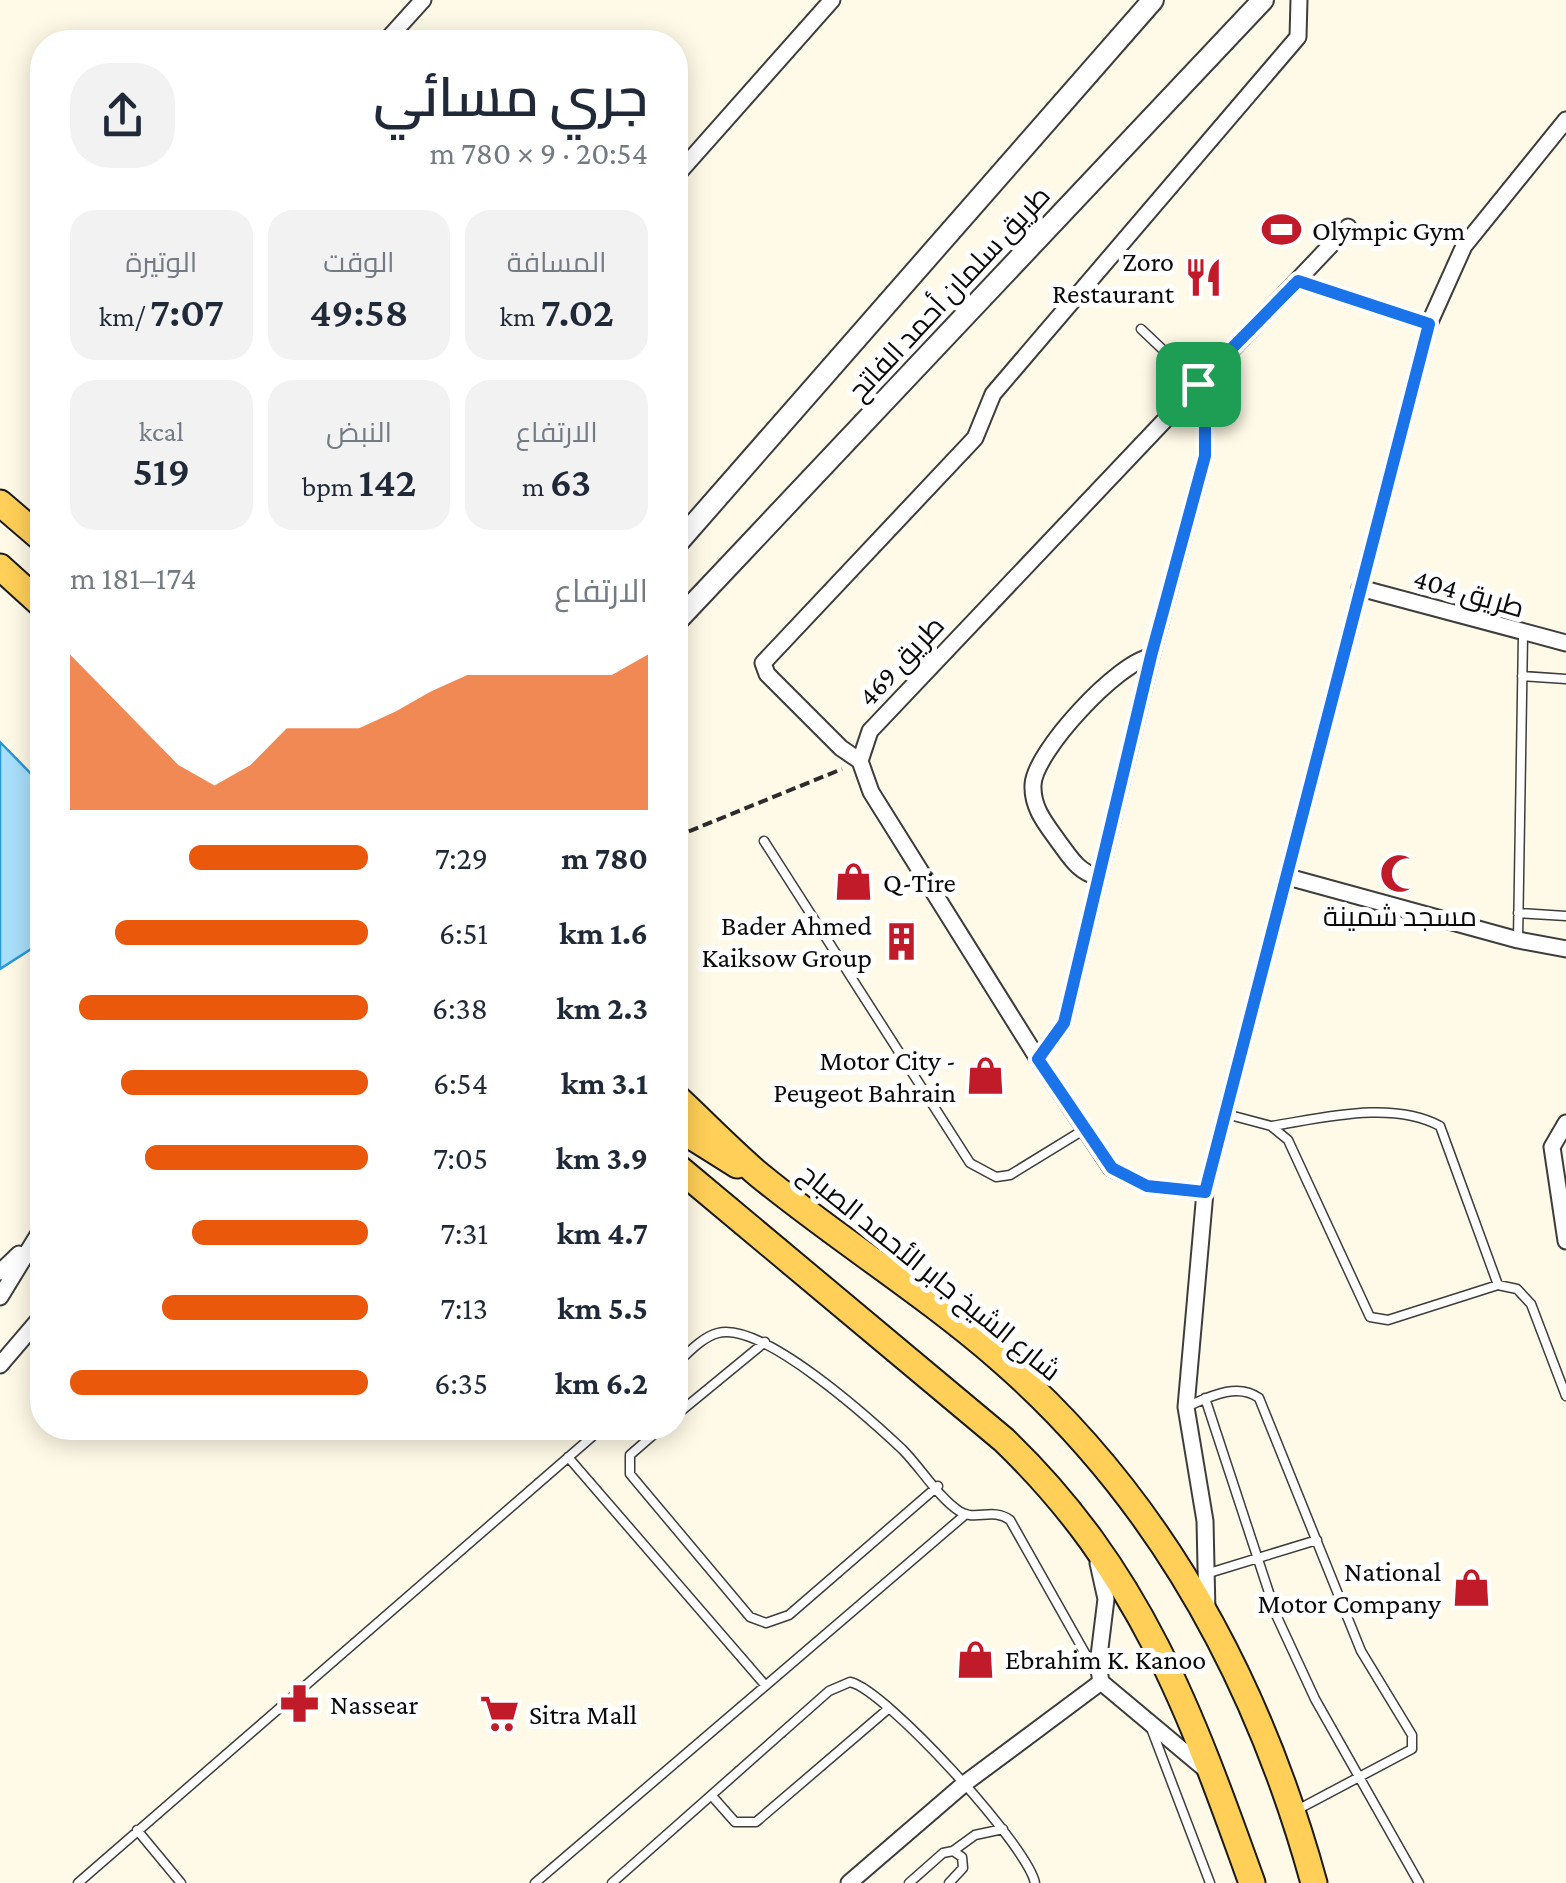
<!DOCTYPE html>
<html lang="ar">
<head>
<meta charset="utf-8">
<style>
  :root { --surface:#fff; --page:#f2f2f3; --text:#1f2937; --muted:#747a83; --accent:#ea580c }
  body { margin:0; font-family:"Crimson Pro",Cairo,serif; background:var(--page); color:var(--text); direction:rtl; height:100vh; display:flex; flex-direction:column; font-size:38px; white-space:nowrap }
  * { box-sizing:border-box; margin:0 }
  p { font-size:32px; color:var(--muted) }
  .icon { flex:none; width:55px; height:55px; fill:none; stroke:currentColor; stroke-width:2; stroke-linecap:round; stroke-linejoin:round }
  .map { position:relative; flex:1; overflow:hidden; direction:ltr }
  .drawer { position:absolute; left:30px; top:30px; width:658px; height:1410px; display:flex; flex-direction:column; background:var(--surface); border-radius:40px; box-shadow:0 5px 25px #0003; direction:rtl }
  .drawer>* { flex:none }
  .pin { position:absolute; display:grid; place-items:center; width:85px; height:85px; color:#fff; margin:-42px; border-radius:20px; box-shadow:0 5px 15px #0006 }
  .round { display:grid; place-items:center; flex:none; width:105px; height:105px; border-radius:40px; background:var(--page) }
  .overview { display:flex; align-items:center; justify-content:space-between; height:170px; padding:0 40px }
  h1 { font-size:55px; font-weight:600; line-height:75px }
  .stats { display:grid; grid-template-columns:repeat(3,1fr); gap:15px; height:170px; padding:10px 40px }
  .stats div { display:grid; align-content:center; border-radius:25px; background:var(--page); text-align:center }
  .stats b { font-size:42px; font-weight:600 }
  .stats small { font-size:28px; font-weight:400 }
  .stats p { font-size:28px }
  .chart { height:280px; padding:20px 40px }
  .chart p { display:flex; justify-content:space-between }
  .chart svg { width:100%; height:180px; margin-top:10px; fill:var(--accent); opacity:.7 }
  ul { padding:0 40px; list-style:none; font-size:32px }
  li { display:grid; grid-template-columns:160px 120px 1fr; align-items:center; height:75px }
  li i { height:25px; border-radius:12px; background:var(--accent) }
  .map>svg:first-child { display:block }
</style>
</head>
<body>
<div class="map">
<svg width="1566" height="1883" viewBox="0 0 1566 1883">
  <rect width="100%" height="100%" fill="#fff9e7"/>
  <path fill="#a8dffa" stroke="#2b98d5" stroke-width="2.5" d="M 0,742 L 42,785 L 42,942 L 0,969 Z"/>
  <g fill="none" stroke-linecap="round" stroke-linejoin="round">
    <defs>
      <path id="service" d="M 1141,329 L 1198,383
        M 1522,676 L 1566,679
        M 764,841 L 970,1163 L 996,1177 L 1010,1175 L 1085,1129
        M 1518,913 L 1566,916
        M 1518,940 L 1523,635
        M 1226,1114 L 1271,1126 L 1288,1140 L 1370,1317 L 1388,1320 L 1498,1285 L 1517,1289 L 1531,1304 L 1566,1396
        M 1272,1126 C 1323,1118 1392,1100 1440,1126 L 1498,1285
        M 675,1365 C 687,1354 702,1337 718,1333 C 762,1321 870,1419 902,1449 C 921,1468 938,1497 959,1511 C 976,1522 992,1507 1010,1520 L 1094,1669
        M 1205,1398 L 1277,1617 L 1315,1699 L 1419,1883
        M 1186,1407 C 1209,1397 1237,1382 1259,1398 L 1361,1651 L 1412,1735 L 1412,1749 L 1295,1811
        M 675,1416 L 765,1342
        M 661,1428 L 630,1455 L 630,1474 L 750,1617 L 766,1623 L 789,1615 L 938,1486
        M 568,1457 L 765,1685
        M 1209,1573 L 1317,1540
        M 1151,1728 L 1210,1883
        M 712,1796 L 735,1822 L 756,1822 L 888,1709
        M 137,1830 L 181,1883
        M 953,1851 L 975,1835 L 1003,1829
        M 78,1883 L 602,1428
        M 535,1883 L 966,1514
        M 612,1883 L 829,1691 L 850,1682 C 885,1689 1028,1846 1035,1883
        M 909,1883 L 943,1853 L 953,1851 L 962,1857 L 963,1868 L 949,1883"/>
      <path id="minor" d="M 385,42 L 423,0
        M 675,177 L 832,0
        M 1298,281 L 1429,324
        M 1360,588 L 1566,643
        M 860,761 L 841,748 L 767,674 L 763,663 L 975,438 L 993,394 L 1298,37 L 1299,0
        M 1098,877 C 1078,872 1070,857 1058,841 C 1046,824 1032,808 1033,785 C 1034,752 1119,661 1151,657
        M 1288,877 L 1518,940 L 1566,949
        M 1038,1059 L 1064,1023 L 1151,657 L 1205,456 L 1205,423 L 1186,395
        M 1566,1123 L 1552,1147 L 1566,1241
        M 1205,1192 L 1147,1186 L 1111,1168 L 1038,1059 L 871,792 L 860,761 L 870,731 L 1348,227
        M 0,1272 L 19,1254
        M 0,1297 L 38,1235
        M 0,1365 L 42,1316
        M 1098,1563 L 1106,1599 L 1098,1664 L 1101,1682 L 1205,1769
        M 1207,1612 L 1205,1521 L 1186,1407 L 1205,1192 L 1429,324 L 1464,246 L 1566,120
        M 849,1883 L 964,1784 L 1101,1682"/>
      <path id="tertiary" d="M 675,546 L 1153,0
        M 675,623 L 1263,0"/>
      <path id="primary" d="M 0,503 L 42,539
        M 0,567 L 42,605
        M 675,1096 C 703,1122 729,1149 758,1174 C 836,1238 923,1292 999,1358 C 1159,1497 1258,1680 1314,1883
        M 675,1126 L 737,1165
        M 675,1165 L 1004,1440 C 1140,1571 1190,1710 1252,1883"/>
    </defs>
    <use href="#service" stroke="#3d3d3d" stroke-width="11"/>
    <use href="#minor" stroke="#3d3d3d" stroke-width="19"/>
    <use href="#tertiary" stroke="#3d3d3d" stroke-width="24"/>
    <use href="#primary" stroke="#1b1b1b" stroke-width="29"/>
    <path stroke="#2c2c2c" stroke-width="4" stroke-dasharray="10 5" stroke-linecap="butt" d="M 675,837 L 842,769"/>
    <use href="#service" stroke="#fff" stroke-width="8"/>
    <use href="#minor" stroke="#fff" stroke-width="15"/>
    <use href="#tertiary" stroke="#fff" stroke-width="20"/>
    <use href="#primary" stroke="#ffcf57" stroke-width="25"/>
  </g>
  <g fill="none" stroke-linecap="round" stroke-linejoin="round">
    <defs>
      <path id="route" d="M 1298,281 L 1429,324 L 1205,1192 L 1147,1186 L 1112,1168 L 1038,1059 L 1064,1023 L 1151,656 L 1205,456 L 1205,422 L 1186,395 Z"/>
    </defs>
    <use href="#route" stroke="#fff" stroke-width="20"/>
    <use href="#route" stroke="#1a73e8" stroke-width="12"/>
  </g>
  <defs>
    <symbol id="stadium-bare" viewBox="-9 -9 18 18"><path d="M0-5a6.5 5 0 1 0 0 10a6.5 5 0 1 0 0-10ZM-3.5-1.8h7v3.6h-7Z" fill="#c11b2a" stroke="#fff" stroke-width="2.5" paint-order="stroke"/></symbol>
    <symbol id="restaurant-bare" viewBox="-9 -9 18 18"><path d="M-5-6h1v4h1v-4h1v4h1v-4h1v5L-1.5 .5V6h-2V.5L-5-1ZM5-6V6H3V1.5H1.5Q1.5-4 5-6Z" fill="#c11b2a" stroke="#fff" stroke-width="2.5" paint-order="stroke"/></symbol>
    <symbol id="mosque-bare" viewBox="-9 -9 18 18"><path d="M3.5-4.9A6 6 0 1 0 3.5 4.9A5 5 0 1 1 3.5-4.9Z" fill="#c11b2a" stroke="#fff" stroke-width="2.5" paint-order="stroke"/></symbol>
    <symbol id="shop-bare" viewBox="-9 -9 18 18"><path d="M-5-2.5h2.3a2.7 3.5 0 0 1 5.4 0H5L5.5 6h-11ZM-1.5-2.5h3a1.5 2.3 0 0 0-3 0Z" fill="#c11b2a" stroke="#fff" stroke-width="2.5" paint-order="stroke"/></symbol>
    <symbol id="building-bare" viewBox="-9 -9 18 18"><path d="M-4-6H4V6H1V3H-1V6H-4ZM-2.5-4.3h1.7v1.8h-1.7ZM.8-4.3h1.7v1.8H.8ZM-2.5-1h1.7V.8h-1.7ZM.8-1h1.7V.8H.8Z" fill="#c11b2a" stroke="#fff" stroke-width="2.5" paint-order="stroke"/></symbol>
    <symbol id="pharmacy-bare" viewBox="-9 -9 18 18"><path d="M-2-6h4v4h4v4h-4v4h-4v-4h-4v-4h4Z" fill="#c11b2a" stroke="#fff" stroke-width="2.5" paint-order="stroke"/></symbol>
    <symbol id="supermarket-bare" viewBox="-9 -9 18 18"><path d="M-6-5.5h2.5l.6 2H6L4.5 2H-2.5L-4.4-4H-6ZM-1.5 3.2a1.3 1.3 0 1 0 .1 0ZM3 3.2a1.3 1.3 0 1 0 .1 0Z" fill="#c11b2a" stroke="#fff" stroke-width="2.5" paint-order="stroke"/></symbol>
  </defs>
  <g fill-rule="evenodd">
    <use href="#stadium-bare" x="1254" y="202" width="55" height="55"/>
    <use href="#restaurant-bare" x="1176" y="250" width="55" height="55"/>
    <use href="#mosque-bare" x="1372" y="846" width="55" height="55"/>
    <use href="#shop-bare" x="826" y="854" width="55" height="55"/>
    <use href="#building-bare" x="874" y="914" width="55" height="55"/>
    <use href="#shop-bare" x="958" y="1048" width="55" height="55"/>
    <use href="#shop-bare" x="1444" y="1560" width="55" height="55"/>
    <use href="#shop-bare" x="948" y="1632" width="55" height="55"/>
    <use href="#pharmacy-bare" x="272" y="1676" width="55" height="55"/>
    <use href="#supermarket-bare" x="472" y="1686" width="55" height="55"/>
  </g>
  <g text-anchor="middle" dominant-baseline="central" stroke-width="10" stroke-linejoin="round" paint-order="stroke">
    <g font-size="28" fill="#0a0a0a" stroke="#fff" text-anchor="start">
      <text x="1312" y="230">Olympic Gym</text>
      <text x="1174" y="261" text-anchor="end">Zoro<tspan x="1174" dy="32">Restaurant</tspan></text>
      <text x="883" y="882">Q-Tire</text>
      <text x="1400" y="916" text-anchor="middle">مسجد شمينة</text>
      <text x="872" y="925" text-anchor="end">Bader Ahmed<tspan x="872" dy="32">Kaiksow Group</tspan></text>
      <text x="956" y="1060" text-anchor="end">Motor City -<tspan x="956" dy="32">Peugeot Bahrain</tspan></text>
      <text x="1441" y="1571" text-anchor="end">National<tspan x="1441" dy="32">Motor Company</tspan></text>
      <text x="1005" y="1659">Ebrahim K. Kanoo</text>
      <text x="330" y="1704">Nassear</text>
      <text x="529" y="1714">Sitra Mall</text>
    </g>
    <g font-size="28" fill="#0a0a0a" stroke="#fff">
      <text transform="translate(949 293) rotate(-47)">طريق سلمان أحمد الفاتح</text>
      <text transform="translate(1469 593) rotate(16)">طريق 404</text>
      <text transform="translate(901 661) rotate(-47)">طريق 469</text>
      <text transform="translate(930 1272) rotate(39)">شارع الشيخ جابر الأحمد الصباح</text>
    </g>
  </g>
</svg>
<div class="pin" style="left:1198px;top:384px;background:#1e9e55"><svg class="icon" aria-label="arrive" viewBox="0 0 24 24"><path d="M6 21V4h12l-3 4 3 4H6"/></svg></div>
<section class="drawer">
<div class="overview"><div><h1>جري مسائي</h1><p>20:54 · 9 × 780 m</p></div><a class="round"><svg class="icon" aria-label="share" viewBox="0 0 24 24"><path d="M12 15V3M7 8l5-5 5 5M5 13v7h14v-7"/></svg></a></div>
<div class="stats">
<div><p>المسافة</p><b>7.02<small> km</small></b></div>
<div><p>الوقت</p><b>49:58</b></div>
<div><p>الوتيرة</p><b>7:07<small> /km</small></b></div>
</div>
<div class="stats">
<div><p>الارتفاع</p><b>63<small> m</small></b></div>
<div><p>النبض</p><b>142<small> bpm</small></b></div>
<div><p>kcal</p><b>519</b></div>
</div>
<div class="chart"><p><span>الارتفاع</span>174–181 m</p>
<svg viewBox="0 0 160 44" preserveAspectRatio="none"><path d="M0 44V6L10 15L20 24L30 33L40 38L50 33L60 24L70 24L80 24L90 20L100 15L110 11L120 11L130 11L140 11L150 11L160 6V44z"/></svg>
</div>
<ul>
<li><b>780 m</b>7:29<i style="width:60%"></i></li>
<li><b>1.6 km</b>6:51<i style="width:85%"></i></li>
<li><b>2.3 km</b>6:38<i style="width:97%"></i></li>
<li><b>3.1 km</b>6:54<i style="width:83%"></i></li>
<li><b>3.9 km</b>7:05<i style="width:75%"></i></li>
<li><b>4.7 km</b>7:31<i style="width:59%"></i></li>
<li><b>5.5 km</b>7:13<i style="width:69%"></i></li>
<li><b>6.2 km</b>6:35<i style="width:100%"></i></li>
</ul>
</section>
</div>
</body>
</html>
